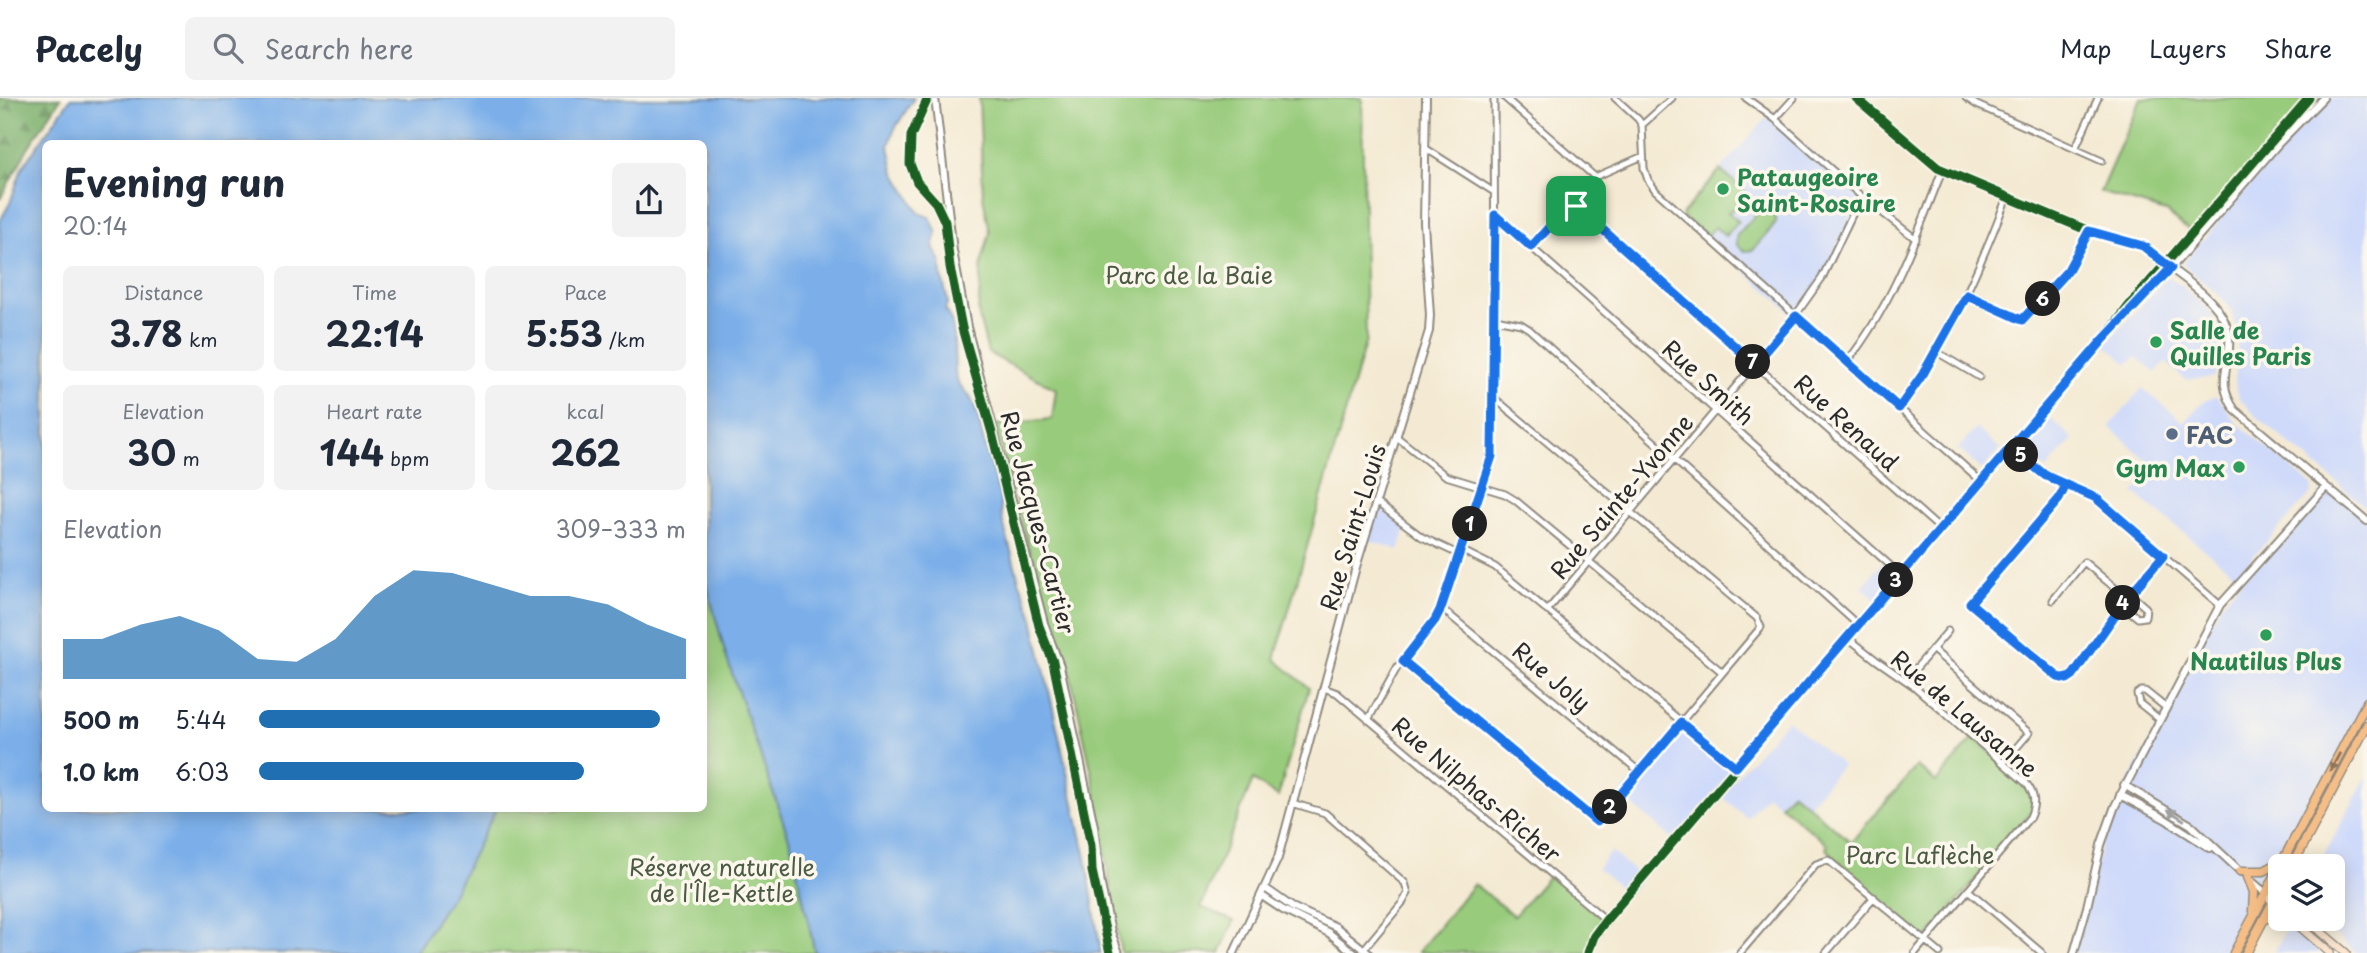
<!DOCTYPE html>
<html lang="en">
<head>
<meta charset="utf-8">
<style>
  :root { --surface:#fff; --page:#f2f2f3; --text:#1f2937; --muted:#747a83; --line:#e0e1e3; --accent:#1f6fb2 }
  body { margin:0; font-family:"Playpen Sans",sans-serif; background:var(--page); color:var(--text); height:100vh; display:flex; flex-direction:column; font-size:26px; white-space:nowrap }
  * { box-sizing:border-box; margin:0 }
  p { font-size:23px; color:var(--muted) }
  .icon { flex:none; width:38px; height:38px; fill:none; stroke:currentColor; stroke-width:2; stroke-linecap:round; stroke-linejoin:round }
  .map { position:relative; flex:1; overflow:hidden }
  .details { position:absolute; left:42px; top:42px; width:665px; height:672px; display:flex; flex-direction:column; background:var(--surface); border-radius:10px; box-shadow:0 4px 18px #0003 }
  .details>* { flex:none }
  .fabs { position:absolute; left:2268px; top:756px; display:grid; gap:14px }
  .fabs a { display:grid; place-items:center; width:77px; height:77px; border-radius:10px; background:var(--surface); box-shadow:0 4px 18px #0003; font-size:35px }
  .pin { position:absolute; display:grid; place-items:center; width:60px; height:60px; color:#fff; margin:-30px; border-radius:14px; box-shadow:0 4px 10px #0006 }
  .km { position:absolute; width:35px; height:35px; margin:-18px; border-radius:50%; background:#222; color:#fff; font-size:19px; line-height:35px; text-align:center }
  .round { display:grid; place-items:center; flex:none; width:74px; height:74px; border-radius:10px; background:var(--page) }
  .head { display:flex; align-items:center; justify-content:space-between; height:119px; padding:0 21px }
  h1 { font-size:38px; font-weight:700; line-height:52px }
  .figures { display:grid; grid-template-columns:repeat(3,1fr); gap:10px; height:119px; padding:7px 21px }
  .figures div { display:grid; align-content:center; border-radius:10px; background:var(--page); text-align:center }
  .figures b { font-size:35px; font-weight:700 }
  .figures small { font-size:19px; font-weight:400 }
  .figures p { font-size:19px }
  .chart { height:196px; padding:14px 21px }
  .chart p { display:flex; justify-content:space-between }
  .chart svg { width:100%; height:126px; margin-top:7px; fill:var(--accent); opacity:.7 }
  ul { padding:0 21px; list-style:none; font-size:23px }
  li { display:grid; grid-template-columns:112px 84px 1fr; align-items:center; height:52px }
  li i { height:18px; border-radius:9px; background:var(--accent) }
  header { display:flex; align-items:center; gap:42px; box-sizing:border-box; height:98px; padding:0 35px; background:var(--surface); border-bottom:2px solid var(--line) }
  header strong { font-size:33px }
  nav { display:flex; gap:38px; margin-inline-start:auto; font-size:24px }
  .search { width:490px; height:63px; background:var(--page); display:flex; align-items:center; gap:18px; box-sizing:border-box; padding:0 24px; border-radius:10px; color:var(--muted); font-size:26px }
  .map>svg:first-child { display:block }
</style>
</head>
<body>
<header>
<strong>Pacely</strong>
<div class="search"><svg class="icon" aria-label="search" viewBox="0 0 24 24"><circle cx="10" cy="10" r="6"/><path d="M15 15l6 6"/></svg>Search here</div>
<nav><a>Map</a><a>Layers</a><a>Share</a></nav>
</header>
<div class="map">
<svg width="2367" height="855" viewBox="0 0 2367 855">
  <defs>
    <pattern id="forest-firs" width="22" height="20" patternUnits="userSpaceOnUse" patternTransform="scale(1.75)"><rect width="22" height="20" fill="#7aaf6b"/><path d="M5 1l3.5 6h-7zM16 11l3.5 6h-7z" fill="#648f58"/></pattern>
  </defs>
  <rect width="100%" height="100%" fill="#fbf7ec"/>
  <filter id="ink" filterUnits="userSpaceOnUse"><feTurbulence type="fractalNoise" baseFrequency=".0143" numOctaves="2"/><feDisplacementMap in="SourceGraphic" scale="14" xChannelSelector="R" yChannelSelector="G"/><feConvolveMatrix kernelMatrix="1 2 1 2 8 2 1 2 1" color-interpolation-filters="sRGB"/></filter>
  <filter id="wash" filterUnits="userSpaceOnUse"><feTurbulence type="fractalNoise" baseFrequency=".00686" numOctaves="4" result="noise"/><feDisplacementMap in="SourceGraphic" scale="28" xChannelSelector="R" yChannelSelector="G"/><feGaussianBlur stdDeviation="1.57" result="paint"/><feColorMatrix in="noise" values="0 0 0 0 0 0 0 0 0 0 0 0 0 0 0 0 0 1.4 0 .05"/><feComposite in="paint" operator="in"/></filter>
  <g filter="url(#wash)">
    <rect width="100%" height="100%" fill="#f4ead3"/>
    <path fill="#cfdafa" d="M 2330,0 L 2367,0 L 2367,410 L 2255,317 L 2239,300 L 2235,286 L 2238,241 L 2231,212 L 2222,200 L 2182,166 L 2274,59 Z
      M 1769,17 L 1861,98 L 1822,180 L 1795,218 L 1706,139 L 1730,111 L 1749,103 L 1745,93 L 1720,72 Z
      M 2166,181 L 2173,181 L 2210,213 L 2218,226 L 2221,244 L 2215,279 L 2186,282 L 2165,264 L 2155,275 L 2136,259 L 2128,266 L 2105,247 Z
      M 2142,290 L 2184,324 L 2202,304 L 2217,298 L 2236,324 L 2313,388 L 2311,396 L 2236,477 L 2134,395 L 2155,369 L 2109,329 Z
      M 2047,317 L 2073,341 L 2046,372 L 2019,349 Z
      M 1976,330 L 2000,351 L 1982,372 L 1958,351 Z
      M 2326,389 L 2367,423 L 2367,604 L 2234,855 L 2074,855 L 2108,724 L 2220,507 Z
      M 1376,404 L 1407,428 L 1399,452 L 1365,441 Z
      M 1884,463 L 1901,477 L 1878,503 L 1862,489 Z
      M 1787,622 L 1842,667 L 1808,708 L 1792,694 L 1780,707 L 1767,697 L 1747,720 L 1720,697 Z
      M 1681,625 L 1736,669 L 1674,742 L 1620,697 Z
      M 2367,678 L 2367,855 L 2356,855 L 2317,821 L 2333,821 L 2333,768 L 2318,768 Z
      M 1611,753 L 1642,780 L 1628,796 L 1597,770 Z
      M 2288,827 L 2321,855 L 2274,855 Z"/>
    <path fill="url(#forest-firs)" stroke="#526d4b" stroke-width="2" d="M 0,0 L 61,0 L 28,50 L 0,101 Z"/>
    <path fill="#98cb7b" stroke="#627b53" stroke-width="2" d="M 979,0 L 1362,0 L 1366,242 L 1275,561 L 1309,590 L 1278,699 L 1253,682 L 1201,809 L 1234,823 L 1220,855 L 1121,855 L 1094,685 L 1068,566 L 1028,448 L 995,327 L 1052,321 L 1056,291 L 988,255 L 978,215 L 982,163 L 990,134 L 983,99 Z
      M 2141,0 L 2309,0 L 2192,135 L 2166,114 L 2100,94 Z
      M 1720,72 L 1745,93 L 1749,103 L 1728,114 L 1738,123 L 1725,138 L 1715,129 L 1706,139 L 1681,117 Z
      M 1762,110 C 1772,110 1777,116 1776,125 L 1753,152 L 1745,153 L 1737,147 L 1737,137 Z
      M 704,477 L 726,558 L 791,746 L 815,855 L 415,855 L 454,794 L 496,711 L 704,710 Z
      M 1974,640 L 2031,690 L 2032,713 L 1925,843 C 1890,813 1856,784 1826,750 L 1828,747 L 1780,707 L 1792,694 L 1851,744 L 1917,668 L 1936,684 Z
      M 1551,775 L 1606,822 L 1588,855 L 1418,854 L 1474,786 L 1514,818 Z"/>
    <path fill="#7cafe9" stroke="#546d8a" stroke-width="2" d="M 71,0 L 914,0 L 894,32 L 889,48 L 894,73 L 919,115 L 930,119 L 937,135 L 933,149 L 941,164 L 942,179 L 948,204 L 945,212 L 951,222 L 954,237 L 955,274 L 958,285 L 970,299 L 976,312 L 987,357 L 1000,398 L 1002,421 L 1019,482 L 1032,516 L 1086,760 L 1101,855 L 815,855 L 791,746 L 726,558 L 704,477 L 704,46 L 46,46 L 46,710 L 496,711 L 454,794 L 415,855 L 0,855 L 0,123 L 10,105 L 22,70 Z"/>
  </g>
  <g filter="url(#ink)">
    <g fill="none" stroke-linecap="round" stroke-linejoin="round">
      <defs>
        <path id="minor" d="M 1505,0 L 1595,79
          M 1615,0 L 1638,21 L 1642,27 L 1644,70 L 1648,82 L 1656,93 L 1981,383
          M 1746,0 L 1775,21 L 1861,98 L 1916,141
          M 1856,0 L 1938,70 L 2089,133 L 2143,148 L 2165,166
          M 1966,0 L 1977,7 L 2102,63
          M 1775,21 L 1794,0
          M 1642,27 L 1672,0
          M 1425,50 L 1494,94
          M 2075,51 L 2098,0
          M 1572,104 L 1940,431
          M 1495,117 L 1901,477
          M 1531,149 L 1595,79 L 1643,58
          M 1967,197 L 2020,222 L 2024,222 L 2068,172 L 2089,133
          M 1495,221 L 1521,226 L 1529,231 L 1858,527
          M 1937,254 L 1979,279
          M 1847,264 C 1892,207 1916,140 1942,73
          M 1899,310 C 1947,245 1978,174 2007,99
          M 1398,340 L 1446,378 L 1505,396 L 1515,402 L 1722,574
          M 2011,349 L 2046,378 L 2091,397 L 2100,404 L 2220,507
          M 2066,387 L 2059,401 L 1970,505 L 2058,579 L 2067,581 L 2073,577 L 2127,500 L 2163,458
          M 1376,404 L 1422,439 L 1460,457
          M 1461,452 L 1495,469 L 1736,669
          M 2053,502 L 2084,464 L 2127,500
          M 2122,507 L 2138,520 L 2145,519 L 2146,510 L 2130,496
          M 1441,510 L 1640,674
          M 1547,513 L 1795,218 L 1822,180 L 1861,98
          M 1847,539 L 1876,562 L 1915,589 L 2025,684 C 2035,695 2036,705 2030,719 L 1915,855
          M 1932,551 L 2029,635 L 2003,665
          M 1403,563 L 1597,724 L 1761,529 L 1757,520 L 1493,299
          M 1906,582 L 1948,533
          M 1324,590 L 1337,595 L 1606,822
          M 2159,621 L 2139,605 L 2137,596 L 2141,593 L 2145,593 L 2165,609
          M 1368,622 L 1398,568 L 1435,522 L 1441,510 L 1482,390 L 1492,352 L 1495,221 L 1494,0
          M 1292,705 L 1325,715 L 1405,785 L 1408,795 L 1403,804 L 1364,851
          M 1968,792 L 2042,855
          M 1740,855 L 1816,766 L 1828,762 L 1940,855
          M 1826,855 L 1874,799"/>
        <path id="tertiary" d="M 935,0 L 953,153 L 967,229 L 1044,525 L 1060,568 L 1094,728 L 1101,787 L 1111,834 L 1119,855
          M 2165,166 C 2188,184 2225,206 2229,238 C 2232,267 2214,282 2235,312 L 2367,423
          M 2120,225 L 2171,170 L 2278,46 L 2323,0
          M 2124,687 L 2191,727 L 2241,774
          M 2120,697 L 2165,721 L 2210,750
          M 2249,781 L 2267,796
          M 1265,790 L 1292,809 L 1336,829 L 1368,855
          M 1262,798 L 1283,812 L 1329,835 L 1354,855
          M 1234,855 L 1278,760 L 1356,469 L 1429,233 L 1430,217 L 1424,125 L 1426,0
          M 1588,855 L 1594,838 L 1606,822 L 2103,242 L 2128,209 L 2309,0
          M 2074,855 L 2087,809 L 2101,747 L 2115,708 L 2220,507 L 2326,389"/>
        <path id="secondary" d="M 2267,796 L 2273,806 L 2280,812
          M 2291,821 L 2330,855
          M 2306,821 L 2346,855"/>
        <path id="primary" d="M 2280,768 L 2367,604
          M 2292,768 L 2367,627
          M 2240,773 L 2264,773 L 2283,763
          M 2248,779 L 2254,794 L 2253,813
          M 2266,821 L 2272,817 L 2280,817
          M 2234,855 L 2280,769
          M 2246,855 L 2280,791"/>
      </defs>
      <use href="#minor" stroke="#908a7f" stroke-width="9"/>
      <use href="#tertiary" stroke="#908a7f" stroke-width="10"/>
      <use href="#secondary" stroke="#908a7f" stroke-width="10"/>
      <use href="#primary" stroke="#908a7f" stroke-width="11"/>
      <use href="#minor" stroke="#fff" stroke-width="5"/>
      <use href="#tertiary" stroke="#fff" stroke-width="6"/>
      <use href="#secondary" stroke="#fbe5cf" stroke-width="7"/>
      <use href="#primary" stroke="#f6be87" stroke-width="8"/>
      <defs>
        <path id="cycleway" d="M 928,0 L 911,38 L 910,66 L 917,84 L 936,105 L 945,124 L 950,169 L 962,230 L 992,335 L 1039,528 L 1053,564 L 1091,748 L 1092,773 L 1110,855
          M 1856,0 L 1938,70 L 2089,133 L 2143,148 L 2165,166
          M 1588,855 L 1594,838 L 1606,822 L 2103,242 L 2128,209 L 2309,0"/>
      </defs>
      <use href="#cycleway" stroke="#fbf7ec" stroke-width="13"/>
      <use href="#cycleway" stroke="#1b5e20" stroke-width="9"/>
    </g>
    <defs><path id="oneway-solid" d="M-6-.8H1V-3.2L6.5 0L1 3.2V.8H-6Z" transform="scale(1.75)"/></defs>
    <use fill="#907459" href="#oneway-solid" transform="translate(2335 664) rotate(118)"/>
    <use fill="#a0a0a0" href="#oneway-solid" transform="translate(2176 717) rotate(-147)"/>
  </g>
  <g fill="none" stroke-linecap="round" stroke-linejoin="round" filter="url(#ink)">
    <defs>
      <path id="route" d="M 1576,108 L 1572,104 L 1531,149 L 1495,117 L 1492,358 L 1441,510 L 1435,522 L 1403,563 L 1597,724 L 1681,625 L 1736,669 L 2011,349 L 2046,378 L 2096,400 L 2163,458 L 2127,500 L 2073,577 L 2067,581 L 2058,579 L 1970,505 L 2059,401 L 2066,387 C 2058,383 2049,380 2042,375 L 2011,349 L 2103,242 L 2171,170 L 2143,148 L 2089,133 L 2068,172 L 2022,222 L 1967,197 L 1923,276 L 1899,310 L 1796,218 L 1755,266 L 1576,108"/>
    </defs>
    <use href="#route" stroke="#fff" stroke-width="14"/>
    <use href="#route" stroke="#1a73e8" stroke-width="9"/>
  </g>
  <g fill="#2e9e5b" stroke="#fbf7ec" stroke-width="2.5">
    <circle cx="1723" cy="91" r="7"/>
    <circle cx="2156" cy="244" r="7"/>
    <circle cx="2239" cy="369" r="7"/>
    <circle cx="2266" cy="537" r="7"/>
  </g>
  <circle fill="#5c6f8a" stroke="#fbf7ec" stroke-width="2.5" cx="2172" cy="336" r="7"/>
  <g text-anchor="middle" dominant-baseline="central" stroke-width="7" stroke-linejoin="round" paint-order="stroke">
    <g font-size="23" font-weight="bold" fill="#27864d" stroke="#fbf7ec" text-anchor="start">
      <text x="1737" y="78">Pataugeoire<tspan x="1737" dy="26">Saint-Rosaire</tspan></text>
      <text x="2170" y="231">Salle de<tspan x="2170" dy="26">Quilles Paris</tspan></text>
      <text x="2225" y="369" text-anchor="end">Gym Max</text>
      <text x="2266" y="562" text-anchor="middle">Nautilus Plus</text>
    </g>
    <g font-size="23" fill="#4c5b43" stroke="#fbf7ec">
      <text x="1189" y="176">Parc de la Baie</text>
      <text x="1920" y="756">Parc Laflèche</text>
      <text x="722" y="768">Réserve naturelle<tspan x="722" dy="26">de l'Île-Kettle</tspan></text>
    </g>
    <g font-size="23" fill="#2b2b2b" stroke="#fbf7ec">
      <text transform="translate(1709 284) rotate(42)">Rue Smith</text>
      <text transform="translate(1847 324) rotate(42)">Rue Renaud</text>
      <text transform="translate(1621 398) rotate(-50)">Rue Sainte-Yvonne</text>
      <text transform="translate(1039 424) rotate(75)">Rue Jacques-Cartier</text>
      <text transform="translate(1352 429) rotate(-73)">Rue Saint-Louis</text>
      <text transform="translate(1552 578) rotate(40)">Rue Joly</text>
      <text transform="translate(1965 615) rotate(40)">Rue de Lausanne</text>
      <text transform="translate(1477 691) rotate(40)">Rue Nilphas-Richer</text>
    </g>
    <g font-size="23" font-weight="bold" fill="#4e5e75" stroke="#fbf7ec" text-anchor="start">
      <text x="2186" y="336">FAC</text>
    </g>
  </g>
</svg>
<div class="fabs">
<a><svg class="icon" aria-label="layers" viewBox="0 0 24 24"><path d="M12 4l9 5-9 5-9-5zM3 14l9 5 9-5"/></svg></a>
</div>
<div class="pin" style="left:1576px;top:108px;background:#1e9e55"><svg class="icon" aria-label="arrive" viewBox="0 0 24 24"><path d="M6 21V4h12l-3 4 3 4H6"/></svg></div>
<b class="km" style="left:1470px;top:426px">1</b>
<b class="km" style="left:1610px;top:709px">2</b>
<b class="km" style="left:1896px;top:482px">3</b>
<b class="km" style="left:2123px;top:505px">4</b>
<b class="km" style="left:2021px;top:357px">5</b>
<b class="km" style="left:2043px;top:201px">6</b>
<b class="km" style="left:1753px;top:264px">7</b>
<section class="details">
<div class="head"><div><h1>Evening run</h1><p>20:14</p></div><a class="round"><svg class="icon" aria-label="share" viewBox="0 0 24 24"><path d="M12 15V3M7 8l5-5 5 5M5 13v7h14v-7"/></svg></a></div>
<div class="figures">
<div><p>Distance</p><b>3.78<small> km</small></b></div>
<div><p>Time</p><b>22:14</b></div>
<div><p>Pace</p><b>5:53<small> /km</small></b></div>
</div>
<div class="figures">
<div><p>Elevation</p><b>30<small> m</small></b></div>
<div><p>Heart rate</p><b>144<small> bpm</small></b></div>
<div><p>kcal</p><b>262</b></div>
</div>
<div class="chart"><p><span>Elevation</span>309–333 m</p>
<svg viewBox="0 0 160 44" preserveAspectRatio="none"><path d="M0 44V30L10 30L20 25L30 22L40 27L50 37L60 38L70 30L80 15L90 6L100 7L110 11L120 15L130 15L140 18L150 25L160 30V44z"/></svg>
</div>
<ul>
<li><b>500 m</b>5:44<i style="width:94%"></i></li>
<li><b>1.0 km</b>6:03<i style="width:76%"></i></li>
</ul>
</section>
</div>
</body>
</html>
